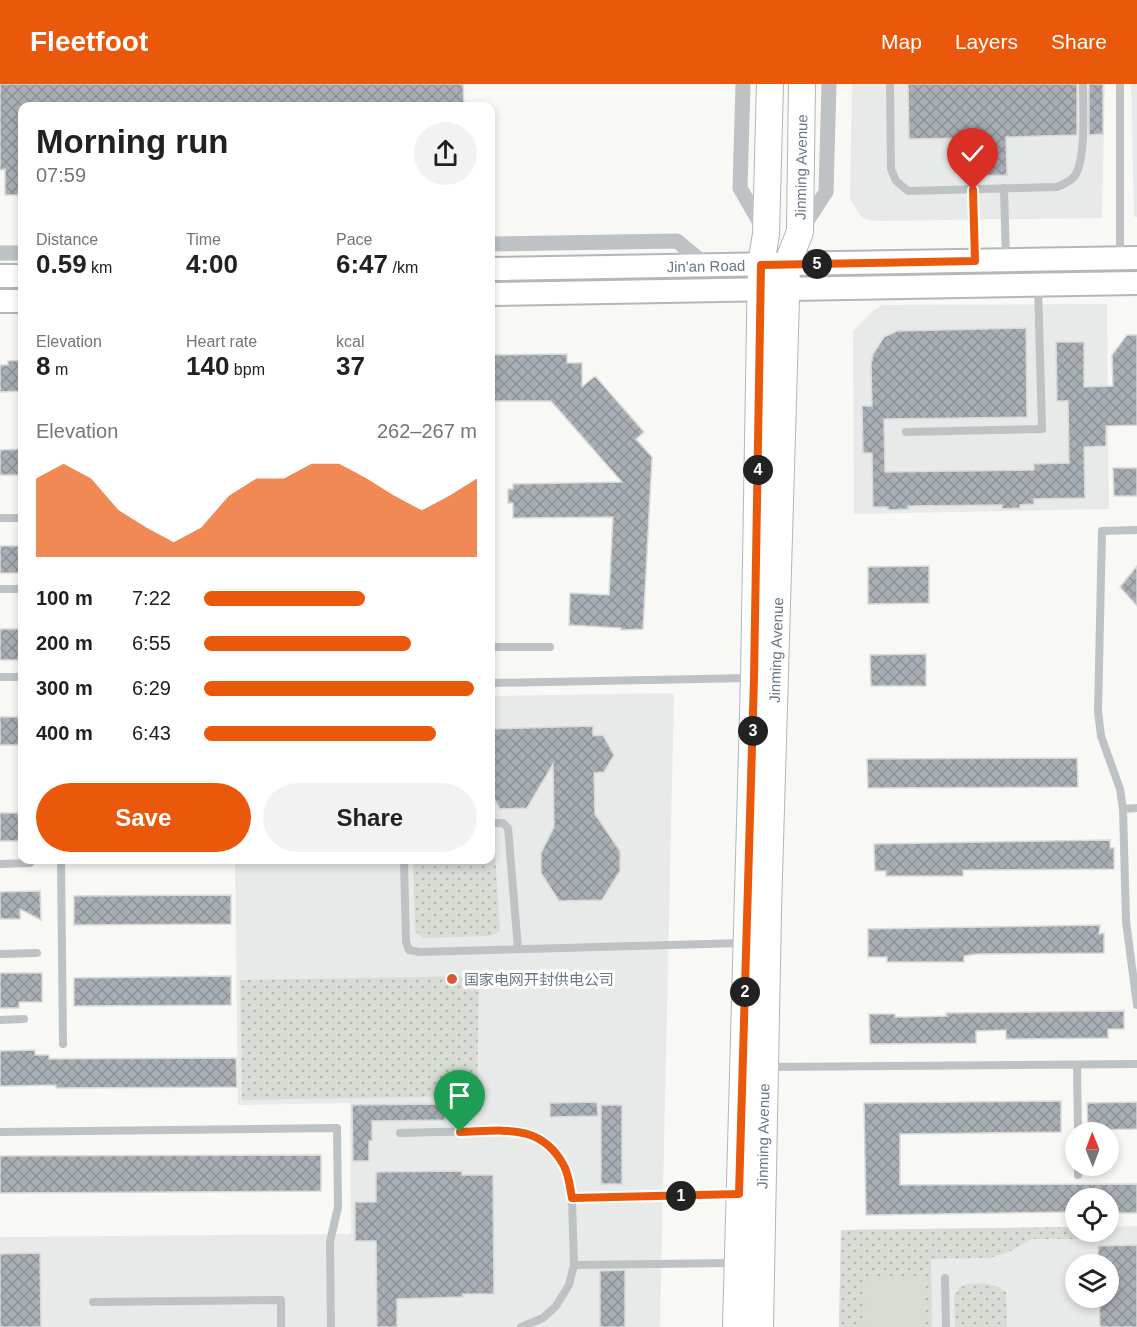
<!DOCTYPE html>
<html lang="en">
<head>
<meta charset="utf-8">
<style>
  :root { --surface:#fff; --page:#f2f2f2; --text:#202124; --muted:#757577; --accent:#ea580c }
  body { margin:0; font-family:Helvetica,"Noto Sans SC",sans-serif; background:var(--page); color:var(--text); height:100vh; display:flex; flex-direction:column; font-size:22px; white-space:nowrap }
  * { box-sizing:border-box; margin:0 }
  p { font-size:20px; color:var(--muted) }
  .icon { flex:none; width:33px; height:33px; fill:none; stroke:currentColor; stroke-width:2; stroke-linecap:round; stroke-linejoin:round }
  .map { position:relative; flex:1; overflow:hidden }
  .panel { position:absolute; left:18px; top:18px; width:477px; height:762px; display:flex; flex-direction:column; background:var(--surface); border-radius:12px; box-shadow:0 3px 9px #0003 }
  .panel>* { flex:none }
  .needle { width:39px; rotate:359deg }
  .controls { position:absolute; left:1065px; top:1038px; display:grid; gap:12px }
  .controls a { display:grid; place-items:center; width:54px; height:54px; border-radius:50%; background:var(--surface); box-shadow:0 3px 9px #0003; font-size:30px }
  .pin { position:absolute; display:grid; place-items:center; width:51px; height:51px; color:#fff; margin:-62px -26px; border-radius:50% 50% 50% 0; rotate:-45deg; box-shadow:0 0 6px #0007 }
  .pin .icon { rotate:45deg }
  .km { position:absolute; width:30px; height:30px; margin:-15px; border-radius:50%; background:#222; color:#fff; font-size:16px; line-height:30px; text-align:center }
  .round { display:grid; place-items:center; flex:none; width:63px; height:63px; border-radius:32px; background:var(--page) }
  .head { display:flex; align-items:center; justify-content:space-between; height:102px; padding:0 18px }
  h1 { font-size:33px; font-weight:700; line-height:45px }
  .figures { display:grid; grid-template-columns:repeat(3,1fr); gap:9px; height:102px; padding:6px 18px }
  .figures div { display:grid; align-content:center }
  .figures b { font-size:26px; font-weight:700 }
  .figures small { font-size:16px; font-weight:400 }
  .figures p { font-size:16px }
  .chart { height:168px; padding:12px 18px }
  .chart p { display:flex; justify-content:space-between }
  .chart svg { width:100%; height:108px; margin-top:6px; fill:var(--accent); opacity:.7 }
  .action { display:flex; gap:12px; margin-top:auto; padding:12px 18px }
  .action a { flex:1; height:69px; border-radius:36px; background:var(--accent); color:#fff; font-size:24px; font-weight:700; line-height:69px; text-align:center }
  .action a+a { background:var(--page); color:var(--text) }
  ul { padding:0 18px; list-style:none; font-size:20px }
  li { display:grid; grid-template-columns:96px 72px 1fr; align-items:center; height:45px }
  li i { height:15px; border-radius:8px; background:var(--accent) }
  header { display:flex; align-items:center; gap:36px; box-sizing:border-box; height:84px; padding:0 30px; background:var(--accent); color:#fff }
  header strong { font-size:28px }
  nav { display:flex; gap:33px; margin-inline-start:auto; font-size:21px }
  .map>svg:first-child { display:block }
</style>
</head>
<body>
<header>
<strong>Fleetfoot</strong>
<nav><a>Map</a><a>Layers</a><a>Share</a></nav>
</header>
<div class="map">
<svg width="1137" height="1243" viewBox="0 0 1137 1243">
  <defs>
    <pattern id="grass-dots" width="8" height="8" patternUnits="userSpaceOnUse" patternTransform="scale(1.5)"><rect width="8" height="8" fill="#d8dcd5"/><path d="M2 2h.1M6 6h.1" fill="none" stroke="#b3b7b2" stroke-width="1.8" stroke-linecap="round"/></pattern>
    <pattern id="building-cross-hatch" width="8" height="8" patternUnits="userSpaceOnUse" patternTransform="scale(1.5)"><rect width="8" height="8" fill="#a7aeb4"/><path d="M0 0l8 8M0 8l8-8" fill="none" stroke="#8c9298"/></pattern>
  </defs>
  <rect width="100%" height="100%" fill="#f8f8f5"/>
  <path fill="#e8e9e9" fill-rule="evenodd" d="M 852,0 L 1105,0 L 1102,134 L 876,137 L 862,134 L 850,115 Z
    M 1131,0 L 1137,0 L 1137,133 L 1134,133 Z
    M 1107,220 L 1109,425 L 854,430 L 853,247 L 873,227 L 882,221 Z
    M 674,609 L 660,1243 L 0,1243 L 0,1153 L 351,1150 L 350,1019 L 238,1021 L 235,776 L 490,776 L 491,612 Z
    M 1137,1142 L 1137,1243 L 839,1243 L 841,1146 L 1075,1143 L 1076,1148 L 1108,1148 L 1109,1143 ZM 1076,1180 L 1108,1180 L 1108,1214 L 1076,1214 Z"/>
  <path fill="url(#grass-dots)" d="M 491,750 L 494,754 L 500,847 L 491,852 L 423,854 L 415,847 L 413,776 L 490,776 Z
    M 479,892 L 477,1012 L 242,1016 L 240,896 Z
    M 1075,1143 L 1076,1148 L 1089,1148 L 1089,1155 L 1032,1155 L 1011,1167 L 990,1174 L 931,1175 L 932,1243 L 922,1243 L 922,1193 L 866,1193 L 866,1243 L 839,1243 L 841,1146 Z
    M 967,1200 C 982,1199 994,1199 1006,1208 L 1007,1243 L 955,1243 L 954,1213 L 960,1203 Z"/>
  <path fill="#d8dcd5" d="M 922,1192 L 922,1243 L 866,1243 L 866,1193 Z"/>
  <path fill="url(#building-cross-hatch)" stroke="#d9d9d8" stroke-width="1.5" d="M 0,0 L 463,0 L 464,22 L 22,22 L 22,111 L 5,111 L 5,85 L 0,86 Z
    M 908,0 L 1077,0 L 1077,51 L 1006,53 L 1007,91 L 968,92 L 967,54 L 909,55 Z
    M 1089,0 L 1103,0 L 1103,50 L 1089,51 Z
    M 1026,244 L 1027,333 L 884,335 L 885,388 L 1034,386 L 1034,380 L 1069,379 L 1068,317 L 1057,317 L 1056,258 L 1084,258 L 1084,303 L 1113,302 L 1112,271 L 1127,251 L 1137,251 L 1137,341 L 1106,342 L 1106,362 L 1084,363 L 1085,414 L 1034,415 L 1034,420 L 1020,421 L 1020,424 L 1002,425 L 1002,421 L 908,422 L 908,425 L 888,426 L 888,423 L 873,423 L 872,369 L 863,369 L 862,322 L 872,322 L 871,281 L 873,270 L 884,253 L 897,247 Z
    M 567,270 L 567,279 L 582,279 L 582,303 L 595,292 L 644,348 L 636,355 L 652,373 L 643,545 L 621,546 L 621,544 L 569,541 L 570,509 L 609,511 L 613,433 L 513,434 L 513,419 L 508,419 L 508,405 L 513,405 L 513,400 L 622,398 L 551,317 L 490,317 L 490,271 Z
    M 22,276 L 22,307 L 0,308 L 0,281 L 8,281 L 8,277 Z
    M 22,365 L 22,391 L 0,391 L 0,366 Z
    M 1113,384 L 1137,384 L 1137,412 L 1114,412 Z
    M 0,462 L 22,462 L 22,489 L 0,489 Z
    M 929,482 L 929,519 L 868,520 L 868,483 Z
    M 1137,482 L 1137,522 L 1120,503 Z
    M 0,545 L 22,545 L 22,576 L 0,576 Z
    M 926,570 L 926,602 L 871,602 L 870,571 Z
    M 0,633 L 22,633 L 22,661 L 0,661 Z
    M 593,642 L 593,652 L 603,651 L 614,671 L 604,688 L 594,689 L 595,730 L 620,767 L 620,787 L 602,816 L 559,817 L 541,789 L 541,769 L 554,743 L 553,680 L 527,724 L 500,725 L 490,707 L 490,645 Z
    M 1077,674 L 1078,703 L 868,704 L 867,675 Z
    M 0,729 L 22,729 L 22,757 L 0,757 Z
    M 1110,756 L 1110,764 L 1114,764 L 1114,785 L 963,786 L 963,792 L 886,792 L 886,787 L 875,787 L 874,760 Z
    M 40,807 L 41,836 L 20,825 L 20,835 L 0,835 L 0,808 Z
    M 231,811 L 231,840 L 74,841 L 74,812 Z
    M 1100,841 L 1099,850 L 1104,849 L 1104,869 L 977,870 L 964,872 L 964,878 L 887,878 L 887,873 L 868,873 L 868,845 Z
    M 0,889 L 42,889 L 42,918 L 19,918 L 19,924 L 0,924 Z
    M 231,892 L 231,921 L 74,922 L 74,894 Z
    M 1124,927 L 1124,945 L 1108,945 L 1108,954 L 1006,955 L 1006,946 L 976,947 L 976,959 L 870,960 L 869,930 L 895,930 L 895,933 L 911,933 L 947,932 L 946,929 Z
    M 35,966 L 35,971 L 49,971 L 49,975 L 236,974 L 237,1003 L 56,1004 L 56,1001 L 0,1002 L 0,967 Z
    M 1061,1017 L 1061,1048 L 900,1050 L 900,1101 L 1137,1100 L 1137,1129 L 1108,1129 L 1108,1114 L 1071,1114 L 1072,1128 L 866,1131 L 864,1019 Z
    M 597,1018 L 598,1032 L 550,1033 L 550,1019 Z
    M 1137,1018 L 1137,1045 L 1088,1046 L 1087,1019 Z
    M 445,1020 L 445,1036 L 372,1037 L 372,1057 L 369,1057 L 369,1077 L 353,1077 L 352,1021 Z
    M 601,1021 L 622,1021 L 622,1100 L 601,1100 Z
    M 321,1071 L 321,1107 L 0,1109 L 0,1072 Z
    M 462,1087 L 462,1091 L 493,1091 L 494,1210 L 463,1210 L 463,1213 L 397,1215 L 397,1243 L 377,1243 L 376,1157 L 355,1157 L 355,1118 L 376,1118 L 376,1088 Z
    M 1137,1161 L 1137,1243 L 1100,1243 L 1099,1214 L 1108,1214 L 1108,1180 L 1098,1180 L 1098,1162 Z
    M 40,1169 L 41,1243 L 0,1243 L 0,1170 Z
    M 625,1186 L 625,1243 L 600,1243 L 600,1187 Z"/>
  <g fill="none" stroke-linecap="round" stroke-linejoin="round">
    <defs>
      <path id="secondary" d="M 490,185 L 1137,174
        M 0,192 L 22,192
        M 490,210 L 1137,199
        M 0,217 L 22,217"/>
      <path id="primary" d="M 736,1243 L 754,594 L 761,181 L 766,150 L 770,0
        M 760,1243 L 768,826 L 787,180 L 800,148 L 802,0"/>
    </defs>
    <use href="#secondary" stroke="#b2b7bc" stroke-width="26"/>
    <use href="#primary" stroke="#b1b6ba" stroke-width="28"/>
    <path stroke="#bdc2c5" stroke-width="8" d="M 890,0 L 891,85 L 896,97 L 908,107 L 1057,103 C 1064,100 1072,97 1076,90 C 1086,70 1083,24 1083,0
      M 1120,0 L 1120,172
      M 1004,104 L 1006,175
      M 973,106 L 975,173
      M 906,348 L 1042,345 L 1038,203
      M 0,434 L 22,434
      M 1137,446 L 1102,447 L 1098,627 L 1101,652 L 1120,705 L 1123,725 L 1126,837 L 1137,921
      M 0,505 L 22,505
      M 490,563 L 550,563
      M 0,593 L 22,593
      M 490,599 L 750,594
      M 1123,725 L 1137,724
      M 490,739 L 503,739 L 508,744 L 518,865
      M 61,776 L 63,960
      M 404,776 L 406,858 L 409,866 L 419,868 L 742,859
      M 0,780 L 30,779
      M 0,870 L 37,869
      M 0,936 L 24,935
      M 1077,981 L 1078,1048
      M 769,983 L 1137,980
      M 0,1048 L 337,1044 L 338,1123 L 330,1158 L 331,1243
      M 400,1049 L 519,1046 L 540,1055 L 554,1068 L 565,1083 L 572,1115 L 574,1181 L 569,1201 L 556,1222 L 543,1234 L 521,1243
      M 1078,1082 L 1078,1091
      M 572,1115 L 735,1111
      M 574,1181 L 735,1179
      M 945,1194 L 946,1243
      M 93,1218 L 281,1216 L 281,1243"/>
    <path stroke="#bdc2c5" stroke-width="15" d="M 743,0 L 740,104 L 763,144
      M 803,143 L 826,108 L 829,0
      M 490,160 L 677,157 L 707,182
      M 0,169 L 22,169"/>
    <use href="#secondary" stroke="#fff" stroke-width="22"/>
    <use href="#primary" stroke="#fff" stroke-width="26"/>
  </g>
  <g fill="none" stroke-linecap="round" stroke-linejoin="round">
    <defs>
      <path id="route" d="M 460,1048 C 501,1047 541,1038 564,1082 C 569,1091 570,1104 572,1114 L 739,1110 L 754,594 L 761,181 L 975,177 L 973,106"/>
    </defs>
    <use href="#route" stroke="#fff" stroke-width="12"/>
    <use href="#route" stroke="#ea580c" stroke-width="8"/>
  </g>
  <circle fill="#d45a39" stroke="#fff" stroke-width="2" cx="452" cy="895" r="6"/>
  <g text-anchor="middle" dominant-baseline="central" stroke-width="6" stroke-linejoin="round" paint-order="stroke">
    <g font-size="15" fill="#697884" stroke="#fff">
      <text transform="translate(801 83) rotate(-89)">Jinming Avenue</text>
      <text transform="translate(706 182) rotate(-1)">Jin'an Road</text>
      <text transform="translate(776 566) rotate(-88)">Jinming Avenue</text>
      <text transform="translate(763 1052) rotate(-89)">Jinming Avenue</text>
    </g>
    <g font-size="15" fill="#697884" stroke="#fff" text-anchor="start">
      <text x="464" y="895">国家电网开封供电公司</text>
    </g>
  </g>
</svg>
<div class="controls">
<a><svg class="needle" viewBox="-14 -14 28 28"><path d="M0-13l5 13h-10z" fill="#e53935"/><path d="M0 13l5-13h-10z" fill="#757577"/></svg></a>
<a><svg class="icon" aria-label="locate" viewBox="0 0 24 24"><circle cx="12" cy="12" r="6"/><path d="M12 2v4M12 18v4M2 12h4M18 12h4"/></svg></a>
<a><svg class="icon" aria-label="layers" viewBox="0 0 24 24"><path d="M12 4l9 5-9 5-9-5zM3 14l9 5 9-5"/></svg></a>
</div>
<div class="pin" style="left:460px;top:1048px;background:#1e9e55"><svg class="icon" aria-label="arrive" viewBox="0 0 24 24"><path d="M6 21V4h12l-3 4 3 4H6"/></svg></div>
<div class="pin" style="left:973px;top:106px;background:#d93025"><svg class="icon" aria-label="check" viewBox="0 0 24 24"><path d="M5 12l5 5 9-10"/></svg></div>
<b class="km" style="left:681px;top:1112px">1</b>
<b class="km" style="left:745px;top:908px">2</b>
<b class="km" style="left:753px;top:647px">3</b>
<b class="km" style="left:758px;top:386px">4</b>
<b class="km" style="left:817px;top:180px">5</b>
<section class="panel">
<div class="head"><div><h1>Morning run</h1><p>07:59</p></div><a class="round"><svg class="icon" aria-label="share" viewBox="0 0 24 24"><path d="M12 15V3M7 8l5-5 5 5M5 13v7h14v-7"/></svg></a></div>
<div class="figures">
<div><p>Distance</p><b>0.59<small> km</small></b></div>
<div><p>Time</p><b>4:00</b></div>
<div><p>Pace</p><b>6:47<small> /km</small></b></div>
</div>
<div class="figures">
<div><p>Elevation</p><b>8<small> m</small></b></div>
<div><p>Heart rate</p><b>140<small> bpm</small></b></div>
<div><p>kcal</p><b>37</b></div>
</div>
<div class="chart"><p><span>Elevation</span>262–267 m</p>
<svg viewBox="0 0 160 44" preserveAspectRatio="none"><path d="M0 44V12L10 6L20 12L30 25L40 32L50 38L60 32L70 19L80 12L90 12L100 6L110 6L120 12L130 19L140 25L150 19L160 12V44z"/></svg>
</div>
<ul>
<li><b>100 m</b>7:22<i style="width:59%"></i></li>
<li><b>200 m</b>6:55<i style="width:76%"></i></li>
<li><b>300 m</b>6:29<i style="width:99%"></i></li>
<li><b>400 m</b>6:43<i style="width:85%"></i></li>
</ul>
<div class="action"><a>Save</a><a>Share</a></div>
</section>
</div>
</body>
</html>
